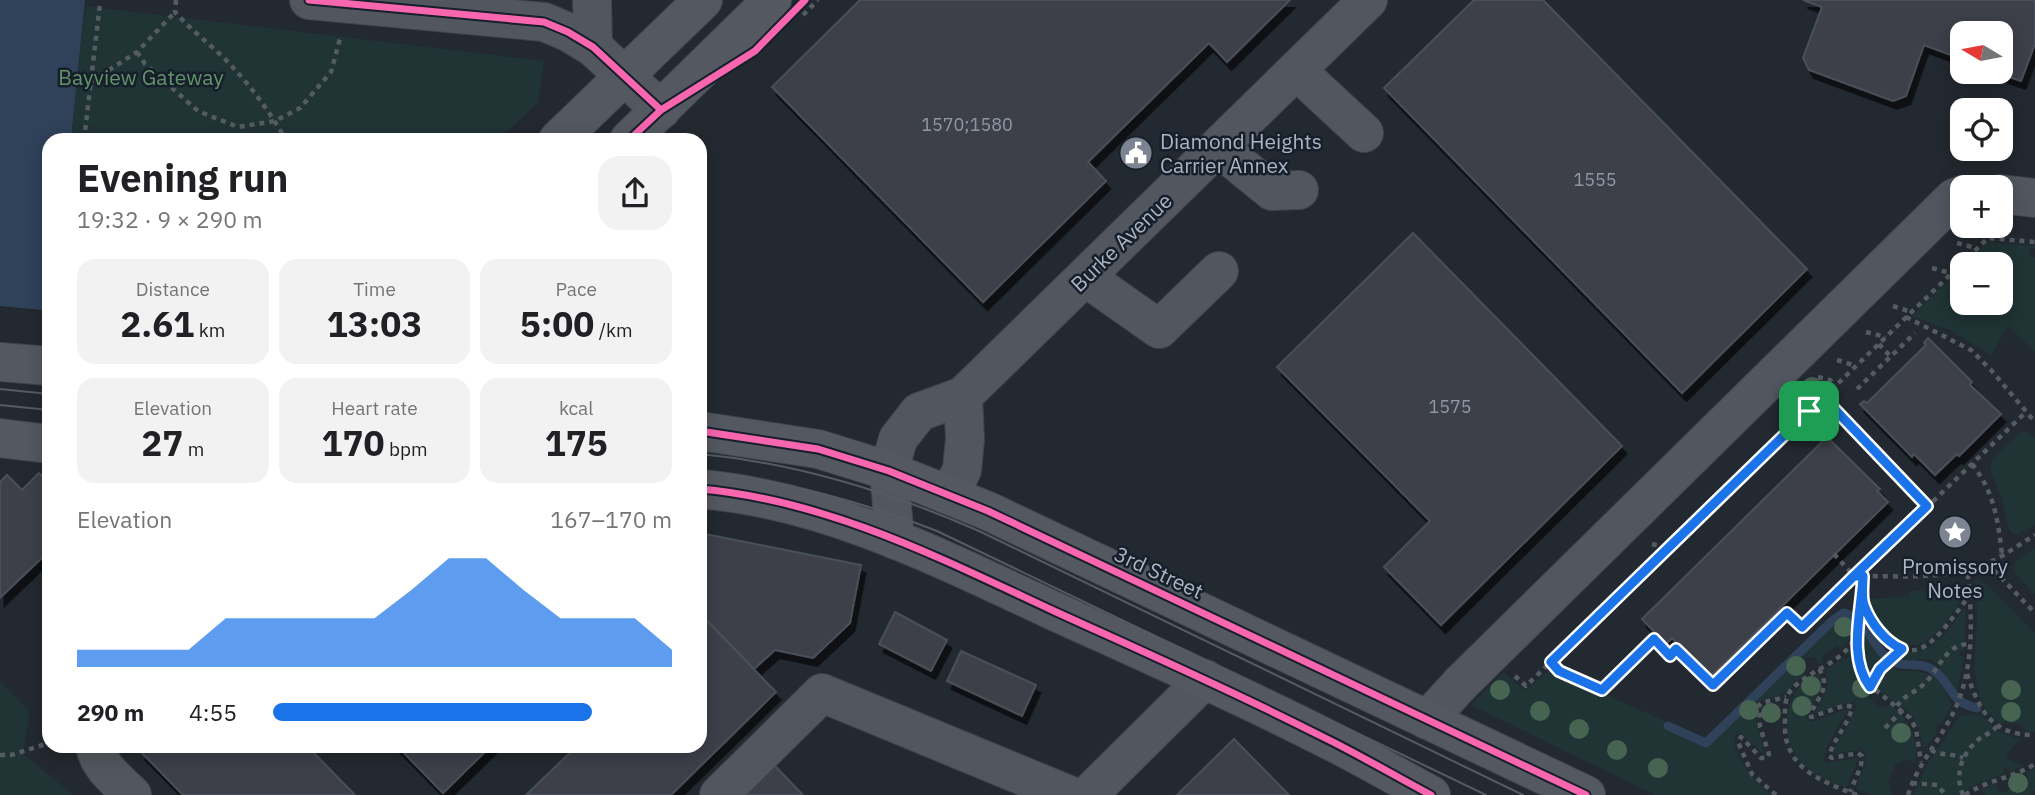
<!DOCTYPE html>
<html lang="en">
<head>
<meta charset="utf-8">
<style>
  :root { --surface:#fff; --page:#f2f2f2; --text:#202124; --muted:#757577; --accent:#1a73e8 }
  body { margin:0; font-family:"IBM Plex Sans",sans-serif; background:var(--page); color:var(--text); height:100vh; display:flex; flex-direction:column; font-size:26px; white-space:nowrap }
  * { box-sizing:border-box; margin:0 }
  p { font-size:23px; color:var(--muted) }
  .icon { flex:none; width:38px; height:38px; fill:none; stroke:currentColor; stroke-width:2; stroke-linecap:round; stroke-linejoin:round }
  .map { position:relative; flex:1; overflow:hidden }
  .panel { position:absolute; left:42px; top:133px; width:665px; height:620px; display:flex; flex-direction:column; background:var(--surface); border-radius:21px; box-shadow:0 4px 18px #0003 }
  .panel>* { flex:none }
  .needle { width:46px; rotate:280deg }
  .controls { position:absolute; left:1950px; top:21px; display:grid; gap:14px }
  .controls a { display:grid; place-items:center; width:63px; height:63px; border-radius:14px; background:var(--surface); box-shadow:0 4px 18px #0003; font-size:35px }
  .pin { position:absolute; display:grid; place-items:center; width:60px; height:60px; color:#fff; margin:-30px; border-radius:14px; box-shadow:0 4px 10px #0006 }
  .round { display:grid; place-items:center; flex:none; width:74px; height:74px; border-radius:21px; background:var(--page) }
  .summary { display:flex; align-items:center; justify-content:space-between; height:119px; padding:0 35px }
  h1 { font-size:38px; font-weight:700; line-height:52px }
  .stats { display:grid; grid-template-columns:repeat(3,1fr); gap:10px; height:119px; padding:7px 35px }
  .stats div { display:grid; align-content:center; border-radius:18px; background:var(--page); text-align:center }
  .stats b { font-size:35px; font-weight:700 }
  .stats small { font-size:19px; font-weight:400 }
  .stats p { font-size:19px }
  .chart { height:196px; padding:14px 35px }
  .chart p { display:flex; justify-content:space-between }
  .chart svg { width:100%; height:126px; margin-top:7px; fill:var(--accent); opacity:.7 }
  ul { padding:0 35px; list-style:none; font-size:23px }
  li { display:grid; grid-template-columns:112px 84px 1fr; align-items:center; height:52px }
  li i { height:18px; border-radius:9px; background:var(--accent) }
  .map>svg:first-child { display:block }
</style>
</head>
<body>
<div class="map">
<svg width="2035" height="795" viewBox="0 0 2035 795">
  <defs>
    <filter id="shadow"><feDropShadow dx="4.5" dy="8" stdDeviation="0" flood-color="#0009"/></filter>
  </defs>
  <rect width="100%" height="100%" fill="#232930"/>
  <path fill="#203335" d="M 85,6 L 544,61 L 538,102 L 499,140 L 71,140 Z
    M 1988,242 L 2035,246 L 2035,248 L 2030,248 L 2029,256 L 2035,257 L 2035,352 L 2008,326 L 1991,355 L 1950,330 L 1912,316 L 1962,267 L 1962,303 L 2000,303 L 2000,264 L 1965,264 Z
    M 2021,432 L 2027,432 L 2035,438 L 2035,525 L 2016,535 L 2010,532 L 2002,500 L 1990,468 L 1992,460 Z
    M 2035,548 L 2035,594 C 2012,571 2003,567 2035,548 Z
    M 1979,580 L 1988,585 L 2035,633 L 2035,732 L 2028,732 L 2021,725 L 2005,721 L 2001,725 C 1971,702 1974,669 1976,635 C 1978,617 1977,599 1974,581 Z
    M 1962,583 C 1964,599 1956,608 1947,621 C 1912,666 1882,645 1868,599 L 1909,596 L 1909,592 L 1923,590 L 1924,593 Z
    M 1963,609 L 1966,610 L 1964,650 L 1960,651 L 1959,656 L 1964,656 L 1957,690 C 1945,682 1944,666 1930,659 L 1906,660 L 1890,656 L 1864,616 L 1866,615 C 1896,674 1934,658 1963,609 Z
    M 1844,619 L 1855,624 L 1849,640 L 1841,648 L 1837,645 L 1821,657 L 1823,663 L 1820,665 L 1816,658 L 1807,657 L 1803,663 L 1806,672 L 1784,694 L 1757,702 L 1756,718 L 1765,756 L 1742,734 L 1735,734 C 1730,756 1756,783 1771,795 L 1655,795 L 1471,705 L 1504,672 L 1525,691 L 1552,667 L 1558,673 L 1669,723 L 1667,727 L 1707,745 L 1827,629 Z
    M 1861,631 C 1873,639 1876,656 1888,665 C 1895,670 1901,671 1909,671 C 1936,671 1941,683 1952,705 L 1942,724 L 1940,723 L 1936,729 L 1938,731 L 1926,747 L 1923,747 C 1917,699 1889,709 1870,680 C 1861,667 1861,647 1861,631 Z
    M 1852,648 L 1854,650 L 1860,677 L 1869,690 L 1867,695 L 1875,704 L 1885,708 L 1890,705 C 1911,719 1919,740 1915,764 L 1908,759 L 1896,764 L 1888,782 L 1892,795 L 1873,795 L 1857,789 C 1857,775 1872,762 1862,749 L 1832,754 C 1838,737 1851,724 1856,706 L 1854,701 L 1815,713 C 1822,699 1833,687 1825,671 L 1843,658 L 1848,658 L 1850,656 L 1847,653 Z
    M 1817,674 L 1821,678 L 1822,684 L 1806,718 L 1811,722 L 1848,709 L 1828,745 L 1823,760 L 1828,763 L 1859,757 L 1847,787 C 1828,783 1809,773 1797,757 C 1778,730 1786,686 1817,674 Z
    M 0,681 L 30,711 L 23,754 L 73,795 L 0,795 Z
    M 1981,714 L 1997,731 L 2021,740 C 2004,752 2000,761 2024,765 L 2009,772 L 2007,767 L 2003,769 L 2004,774 L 1977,784 L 1959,795 L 1913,795 L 1929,761 L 1960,716 Z
    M 2035,768 L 2035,790 L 2030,795 L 1985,795 L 1981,789 L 1995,784 L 2000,792 L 2006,792 L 2010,788 L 2008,780 L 2021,775 L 2023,779 L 2027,777 L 2026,773 Z"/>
  <path fill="#2f425a" d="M 0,0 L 85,0 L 71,140 L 49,140 L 49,253 L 43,310 L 0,306 Z"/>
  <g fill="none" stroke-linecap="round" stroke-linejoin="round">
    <path stroke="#2f425a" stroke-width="9" d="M 1668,726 L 1706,743 L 1831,622 L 1843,613 C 1869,619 1869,642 1887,658 C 1901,670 1920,660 1933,670 C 1952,683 1950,703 1977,708"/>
  </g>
  <path fill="#3c4148" stroke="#4a5058" stroke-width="2" filter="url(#shadow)" d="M 860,0 L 1290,0 L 1227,62 L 1209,43 L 1088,162 L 1106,181 L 983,302 L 772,87 Z
    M 1474,0 L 1543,0 L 1807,269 L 1682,393 L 1384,88 Z
    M 1803,0 L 2035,0 L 2035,44 L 2021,81 L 1995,72 L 2000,72 L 2000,33 L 1962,33 L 1962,59 L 1924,45 L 1906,96 L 1893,101 L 1809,70 L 1803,58 L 1822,7 Z
    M 1413,233 L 1622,446 L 1441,625 L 1384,567 L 1430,521 L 1277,367 Z
    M 1928,338 L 1972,382 L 1970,385 L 2001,414 L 1959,456 L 1957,454 L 1935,475 L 1914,454 L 1912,457 L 1860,404 L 1864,401 L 1867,403 L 1926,345 L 1924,343 Z
    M 1827,437 L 1880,489 L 1877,491 L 1888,502 L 1710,677 L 1672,638 L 1666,644 L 1642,619 Z
    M 39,473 L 49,484 L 49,551 L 0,598 L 0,482 L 7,475 L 22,490 Z
    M 700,533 L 861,565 L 850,623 L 813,658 L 775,650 L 754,669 L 700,613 Z
    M 895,612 L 947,640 L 931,671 L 879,644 Z
    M 706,620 L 776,692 L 671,795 L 526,795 L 577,746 L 700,746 L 700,625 Z
    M 961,651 L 1036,685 L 1022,716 L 947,681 Z
    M 1234,739 L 1289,795 L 1177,795 Z
    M 144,746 L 307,746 L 355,795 L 183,795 L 141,752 Z
    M 397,746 L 491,746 L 443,793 Z
    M 775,766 L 803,795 L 745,795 Z"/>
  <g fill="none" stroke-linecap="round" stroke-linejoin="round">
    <defs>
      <path id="minor" d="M 309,0 L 544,22 L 568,32 L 593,47 L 661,110
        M 592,0 L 593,47
        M 1296,70 L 1364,133
        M 1218,147 L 1272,191 L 1299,190
        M 2000,194 L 2035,198
        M 1085,277 L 1159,329 L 1219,271
        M 949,495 L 962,470 L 965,439 L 963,396
        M 895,540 L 889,471 L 898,439 L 919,412 L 963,396 L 1368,0
        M 1427,720 L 1461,683 L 1954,198 L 1962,195
        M 95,746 C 98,766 118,781 132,795
        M 719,795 L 822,693 L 1069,795
        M 1088,795 L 1205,679"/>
      <path id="major" d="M 558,140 L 703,0
        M 629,140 L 772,0
        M 0,362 L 49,366
        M 700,431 L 818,449 L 889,471 L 988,511 L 1586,795
        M 0,438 L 49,444
        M 700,489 C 827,500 940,558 1054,611 C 1144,652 1235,692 1323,737 C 1360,755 1395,776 1431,795"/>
    </defs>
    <use href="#minor" stroke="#3f444a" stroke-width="40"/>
    <use href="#major" stroke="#40454d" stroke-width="40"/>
    <path stroke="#545b61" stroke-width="4.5" stroke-dasharray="5 5" stroke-linecap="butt" d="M 176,0 L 175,12 C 190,29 207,42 223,57 C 248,82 268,109 286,140
      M 803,15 L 818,0
      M 137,52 L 145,64 L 198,111 L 238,127 L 275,121 L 300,108 L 331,72 L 341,35
      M 92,81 L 137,52 L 175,12
      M 84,140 L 100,3
      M 1957,243 L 1976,248
      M 1932,268 L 1950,273
      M 1893,306 L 1911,312
      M 1906,317 L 1971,350 L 1991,370 L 2035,422
      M 1866,332 L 1886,337
      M 47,334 L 49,318
      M 1879,344 L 1890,356
      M 1837,360 L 1856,366
      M 1818,377 L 1830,380 L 1836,385
      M 1857,389 L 1915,333
      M 1800,394 L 1803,405 L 1809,411
      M 1823,398 L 1927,506
      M 1972,464 C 1994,492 1998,519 2002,555
      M 1652,544 L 1668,548
      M 1834,554 L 1854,576
      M 1987,563 L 2035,613
      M 1863,576 C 1903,576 1950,580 1988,563 C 2004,556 2020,544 2035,535
      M 1863,604 C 1908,679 1927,653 1969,596
      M 1857,635 L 1862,669 L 1867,683 L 1910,718 L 1916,729 L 1921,762
      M 1551,662 L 1559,671 L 1602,690 L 1654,639 L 1670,655 L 1677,649 L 1713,685 L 1787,613 L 1802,627 L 2026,412
      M 1819,669 C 1831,688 1819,695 1811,713 L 1811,717 L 1846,705 L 1852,707 C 1849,724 1834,738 1829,756 L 1832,758 L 1858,753 L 1862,756 L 1861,766 L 1850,792
      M 1967,674 C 1980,711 1991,735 2035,735
      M 1515,676 L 1526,686 L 1988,238 L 2035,242
      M 1870,687 L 1880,669 L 1902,649
      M 1897,706 C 1904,695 1915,693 1924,684 C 1940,669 1944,645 1969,644
      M 1885,728 L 1903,710
      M 1931,750 C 1940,756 1952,753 1963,758
      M 0,755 L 11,755 L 49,743
      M 1912,783 L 1937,785 L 1946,795
      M 1776,795 L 1752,774 L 1738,742 L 1741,737 L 1761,758 L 1767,758 L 1769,754 L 1760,727 L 1759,705 L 1761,703 L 1786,697
      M 1857,795 C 1820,781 1782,767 1785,721 C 1785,710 1784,699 1791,690 C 1808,671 1837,665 1851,644 C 1864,626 1863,597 1863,576
      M 1908,795 C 1917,766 1936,745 1950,719 C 1975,674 1973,619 1967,569
      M 1963,795 C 1954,774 1962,753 1979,739 C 1986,734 1992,733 1997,726
      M 1965,795 C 1987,780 2013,778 2035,764"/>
    <use href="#minor" stroke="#52575f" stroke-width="38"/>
    <use href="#major" stroke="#545961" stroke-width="38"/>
    <path stroke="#565b62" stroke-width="2" d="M 0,389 L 49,394
      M 0,405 L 49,410
      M 700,454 C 797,463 890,492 979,531 L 1523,795
      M 700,471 C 781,480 861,501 937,531 L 1486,795"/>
    <defs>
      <path id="cycleway" d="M 309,0 L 544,22 L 568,32 L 593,47 L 661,110
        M 629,140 L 661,110 L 755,51 L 805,0
        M 700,431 L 818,449 L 889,471 L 988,511 L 1586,795
        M 700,489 C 827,500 940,558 1054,611 C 1144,652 1235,692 1323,737 C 1360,755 1395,776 1431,795"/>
    </defs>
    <use href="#cycleway" stroke="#171f2a" stroke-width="11"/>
    <use href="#cycleway" stroke="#f766af" stroke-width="7"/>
  </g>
  <g fill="#466451">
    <circle cx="1812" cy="387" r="10"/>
    <circle cx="1844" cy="627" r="10"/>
    <circle cx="1796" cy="666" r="10"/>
    <circle cx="1811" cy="686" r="10"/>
    <circle cx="1862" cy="688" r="10"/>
    <circle cx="1500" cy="690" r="10"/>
    <circle cx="2011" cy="690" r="10"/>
    <circle cx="1802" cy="706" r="10"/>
    <circle cx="1749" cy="710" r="10"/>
    <circle cx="1540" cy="711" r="10"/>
    <circle cx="2011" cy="712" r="10"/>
    <circle cx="1771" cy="713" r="10"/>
    <circle cx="1579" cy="729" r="10"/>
    <circle cx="1901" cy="733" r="10"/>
    <circle cx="1617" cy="750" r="10"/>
    <circle cx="1658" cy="768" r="10"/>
    <circle cx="2018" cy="783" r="10"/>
  </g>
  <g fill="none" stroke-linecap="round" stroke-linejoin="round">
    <defs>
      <path id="route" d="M 1809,411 L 1551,662 L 1559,671 L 1602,690 L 1654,639 L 1670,656 L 1676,649 L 1713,685 L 1787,613 L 1802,627 L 1854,576 L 1863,576 C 1862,610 1847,657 1870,687 L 1880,669 L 1902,649 C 1885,642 1870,622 1864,605 C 1861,597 1863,585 1863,576 L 1854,576 L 1927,506 L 1824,398 L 1809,411"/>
    </defs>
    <use href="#route" stroke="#fff" stroke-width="14"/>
    <use href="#route" stroke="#1a73e8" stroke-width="9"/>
  </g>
  <defs>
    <symbol id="civic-disc" viewBox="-11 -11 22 22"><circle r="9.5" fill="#7b8490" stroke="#171f2a"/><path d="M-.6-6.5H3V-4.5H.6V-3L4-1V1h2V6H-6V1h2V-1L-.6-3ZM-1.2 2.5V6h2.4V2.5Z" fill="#fff"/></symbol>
    <symbol id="sight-disc" viewBox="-11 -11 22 22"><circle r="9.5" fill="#7b8490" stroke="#171f2a"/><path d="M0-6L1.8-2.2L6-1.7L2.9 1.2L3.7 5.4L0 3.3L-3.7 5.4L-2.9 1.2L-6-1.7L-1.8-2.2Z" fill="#fff"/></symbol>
  </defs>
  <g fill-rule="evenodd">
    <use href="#civic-disc" x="1117" y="134" width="38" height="38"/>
    <use href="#sight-disc" x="1936" y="513" width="38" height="38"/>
  </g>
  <g text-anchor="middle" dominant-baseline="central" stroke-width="5" stroke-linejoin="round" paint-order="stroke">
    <g font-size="18" fill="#8e98a5">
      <text x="967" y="124">1570;1580</text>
      <text x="1595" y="179">1555</text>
      <text x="1450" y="406">1575</text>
    </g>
    <g font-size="21" fill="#62946c" stroke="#171f2a">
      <text x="141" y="77">Bayview Gateway</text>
    </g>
    <g font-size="21" fill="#aab5c4" stroke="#171f2a" text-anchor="start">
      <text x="1160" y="141">Diamond Heights<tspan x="1160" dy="24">Carrier Annex</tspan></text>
      <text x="1955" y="566" text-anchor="middle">Promissory<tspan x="1955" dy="24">Notes</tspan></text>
    </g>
    <g font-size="21" fill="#aab5c4" stroke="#171f2a">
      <text transform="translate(1121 242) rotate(-44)">Burke Avenue</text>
      <text transform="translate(1159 572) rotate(25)">3rd Street</text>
    </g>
  </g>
</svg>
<div class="controls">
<a><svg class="needle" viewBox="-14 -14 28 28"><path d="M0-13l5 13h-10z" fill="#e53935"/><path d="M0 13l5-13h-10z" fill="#757577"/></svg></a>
<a><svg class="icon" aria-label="locate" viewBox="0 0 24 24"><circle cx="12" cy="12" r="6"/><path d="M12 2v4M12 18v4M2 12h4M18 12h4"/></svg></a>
<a>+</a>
<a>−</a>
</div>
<div class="pin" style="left:1809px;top:411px;background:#1e9e55"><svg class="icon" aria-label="arrive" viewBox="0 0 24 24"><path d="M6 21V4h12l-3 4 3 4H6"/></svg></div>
<section class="panel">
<div class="summary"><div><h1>Evening run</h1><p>19:32 · 9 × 290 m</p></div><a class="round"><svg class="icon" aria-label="share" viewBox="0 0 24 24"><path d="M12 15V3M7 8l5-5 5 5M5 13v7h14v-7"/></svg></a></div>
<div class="stats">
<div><p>Distance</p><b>2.61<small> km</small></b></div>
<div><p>Time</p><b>13:03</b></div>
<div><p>Pace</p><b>5:00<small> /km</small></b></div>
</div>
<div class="stats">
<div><p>Elevation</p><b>27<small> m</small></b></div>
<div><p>Heart rate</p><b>170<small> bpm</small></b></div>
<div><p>kcal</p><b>175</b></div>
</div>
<div class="chart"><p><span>Elevation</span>167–170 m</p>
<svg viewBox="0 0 160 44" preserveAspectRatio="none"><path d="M0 44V38L10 38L20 38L30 38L40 27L50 27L60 27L70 27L80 27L90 17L100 6L110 6L120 17L130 27L140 27L150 27L160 38V44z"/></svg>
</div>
<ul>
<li><b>290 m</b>4:55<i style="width:80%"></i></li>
</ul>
</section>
</div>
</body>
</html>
